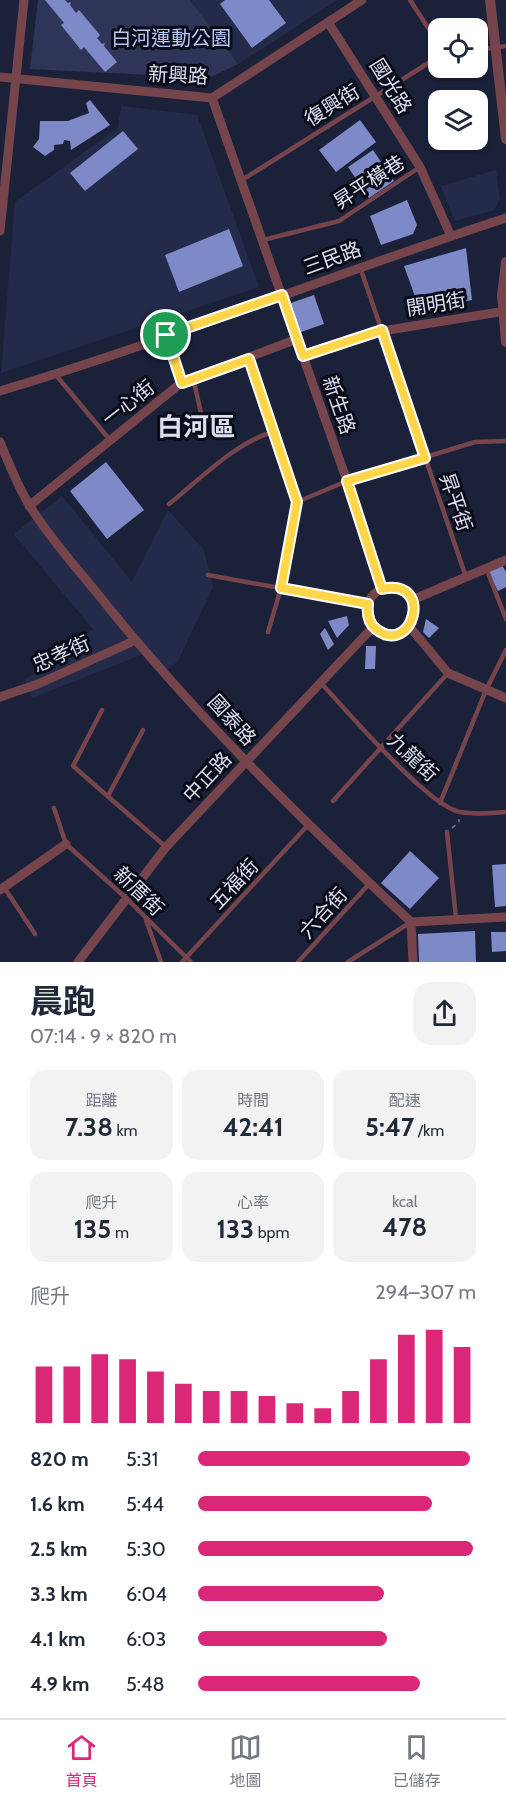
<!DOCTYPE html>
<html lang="zh-TW">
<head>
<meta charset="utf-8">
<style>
  :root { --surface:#fff; --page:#f2f2f3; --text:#1f2937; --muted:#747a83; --line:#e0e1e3; --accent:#db2777 }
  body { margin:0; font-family:Cabin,"Noto Sans TC",sans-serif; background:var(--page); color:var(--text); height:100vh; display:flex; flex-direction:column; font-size:22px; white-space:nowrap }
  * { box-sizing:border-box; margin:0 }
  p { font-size:20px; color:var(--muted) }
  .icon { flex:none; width:33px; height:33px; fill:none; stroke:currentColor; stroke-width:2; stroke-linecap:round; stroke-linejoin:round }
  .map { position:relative; height:962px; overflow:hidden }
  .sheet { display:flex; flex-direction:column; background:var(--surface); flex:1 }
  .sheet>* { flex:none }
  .buttons { position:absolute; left:428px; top:18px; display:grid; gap:12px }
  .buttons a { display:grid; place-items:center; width:60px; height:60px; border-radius:12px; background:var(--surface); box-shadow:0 2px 4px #0004; font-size:30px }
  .pin { position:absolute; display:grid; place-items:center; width:51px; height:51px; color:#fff; margin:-26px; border:3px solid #fff; border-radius:50%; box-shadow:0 2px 6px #0007 }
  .round { display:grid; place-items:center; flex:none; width:63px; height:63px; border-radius:18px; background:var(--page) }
  .summary { display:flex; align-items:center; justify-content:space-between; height:102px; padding:0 30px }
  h1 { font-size:33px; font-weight:700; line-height:45px }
  .metrics { display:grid; grid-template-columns:repeat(3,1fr); gap:9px; height:102px; padding:6px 30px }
  .metrics div { display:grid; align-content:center; border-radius:15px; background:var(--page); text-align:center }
  .metrics b { font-size:26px; font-weight:700 }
  .metrics small { font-size:16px; font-weight:400 }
  .metrics p { font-size:16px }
  .chart { height:168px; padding:12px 30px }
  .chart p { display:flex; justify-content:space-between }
  .chart svg { width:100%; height:108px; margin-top:6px; stroke:var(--accent); stroke-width:6 }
  ul { padding:0 30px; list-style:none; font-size:20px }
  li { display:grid; grid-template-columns:96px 72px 1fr; align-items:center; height:45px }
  li i { height:15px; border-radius:8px; background:var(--accent) }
  .tab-bar { display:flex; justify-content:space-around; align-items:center; height:84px; border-top:2px solid var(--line); background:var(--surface); font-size:16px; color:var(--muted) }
  .tab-bar a { display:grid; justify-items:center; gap:3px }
  .tab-bar .active { color:var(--accent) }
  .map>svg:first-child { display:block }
</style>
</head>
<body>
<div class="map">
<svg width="506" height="962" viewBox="0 0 506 962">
  <rect width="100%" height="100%" fill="#1c213a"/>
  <path fill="#242b4a" d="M 190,0 L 337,0 L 238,64 Z
    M 121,106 L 197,115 L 259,287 L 1,373 L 15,202 L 118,128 Z
    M 496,170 L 500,199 L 494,210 L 455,221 L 441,186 Z
    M 62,496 L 132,582 L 168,510 L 204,550 L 213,587 L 178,661 L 162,674 L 143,654 L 32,698 L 25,680 L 93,629 L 14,534 Z"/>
  <path fill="#2e3558" d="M 38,0 L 190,0 L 238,64 L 209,78 L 30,69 Z"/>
  <path fill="#7d8ac7" d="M 45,0 L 65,0 L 68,3 L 71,2 L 70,5 L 76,13 L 79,10 L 100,35 L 97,38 L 102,44 L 105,43 L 104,46 L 117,62 L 105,72 L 84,47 L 81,50 L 61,25 L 64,23 Z
    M 225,0 L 269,0 L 286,23 L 252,48 L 220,4 Z
    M 90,100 L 110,125 L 71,150 L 70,141 L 64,140 L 63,144 L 54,145 L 54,150 L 45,156 L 33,147 L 39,139 L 40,121 L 68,121 L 89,113 L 86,103 Z
    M 360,120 L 376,142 L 336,172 L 319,150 Z
    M 123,131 L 138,149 L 85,191 L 70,173 Z
    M 373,150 L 394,181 L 369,198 L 348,167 Z
    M 407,200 L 417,225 L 413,234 L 381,245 L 370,216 Z
    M 229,229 L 243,266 L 179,292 L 165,255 Z
    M 466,248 L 472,300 L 420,310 L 404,266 Z
    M 314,295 L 324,324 L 301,332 L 291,303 Z
    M 106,462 L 144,510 L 107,539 L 70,491 Z
    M 502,565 L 506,572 L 506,587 L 498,591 L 488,572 Z
    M 347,616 L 349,625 L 337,638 L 328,621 Z
    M 426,619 L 439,628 L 429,638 L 423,632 Z
    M 325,628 L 334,644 L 328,650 L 320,634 Z
    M 366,646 L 376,646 L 375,669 L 365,669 Z
    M 410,851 L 439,878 L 410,909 L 381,883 Z
    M 506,864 L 506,906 L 495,907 L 492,865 Z
    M 475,931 L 476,962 L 419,962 L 418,934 Z
    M 491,932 L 506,932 L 506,951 L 492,952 Z"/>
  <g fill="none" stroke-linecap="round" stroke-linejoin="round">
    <path stroke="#73778d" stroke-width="1.5" stroke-dasharray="4.5 4.5" stroke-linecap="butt" d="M 452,828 L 459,822 L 459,819"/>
    <path stroke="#76454c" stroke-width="4.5" d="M 410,0 L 438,43
      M 477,50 L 506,46
      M 242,180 L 438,57
      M 263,240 L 339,221 L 420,167
      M 360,267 L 466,577
      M 167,338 L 181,383
      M 249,359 L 297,502 L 281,588 L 268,632
      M 55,374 L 110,440
      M 193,378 L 201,413
      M 297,502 L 347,481 L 475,442 L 506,441
      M 169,504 C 198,481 238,440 274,432
      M 486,568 L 506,619
      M 208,575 L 368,604
      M 321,683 C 346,710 428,806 460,812 C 475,815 491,813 506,812
      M 102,710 L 73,766 L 166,847
      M 108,796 L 143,730
      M 333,801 L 448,673
      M 440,803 L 486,690 L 506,650
      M 54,808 L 66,844 L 126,898 L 191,962
      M 447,832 L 456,918
      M 4,887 L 35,934
      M 146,920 L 161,962
      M 182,962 L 308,825
      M 298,962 L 369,884
      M 348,962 L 411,922"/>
    <path stroke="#76454c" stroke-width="9" d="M 328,22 L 420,167 L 451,236
      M 0,77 L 212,98 L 362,0
      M 212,98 L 347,481 L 382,589
      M 0,231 L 24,0
      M 303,356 L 382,331 L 506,311
      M 0,391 C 171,340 336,273 506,218
      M 0,442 C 9,464 18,487 31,508 C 53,543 83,575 109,608 C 201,721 305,823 411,922 L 506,917
      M 29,506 L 181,383 L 297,339
      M367 611a24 24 0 1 1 48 0a24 24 0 1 1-48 0Z
      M 412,600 L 506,560
      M 409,626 L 448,673 L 506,698
      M 0,697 L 38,684 L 136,640
      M 0,890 L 66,844
      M 411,922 L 413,962
      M 78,962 L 166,847 L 373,627"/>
    <path stroke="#76454c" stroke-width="10" d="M 490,0 L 506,139
      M 506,262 L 502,295 L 506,342"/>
  </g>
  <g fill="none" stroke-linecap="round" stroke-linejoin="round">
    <defs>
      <path id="route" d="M 282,295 L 303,356 L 382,330 L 425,458 L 347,481 L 382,589 C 435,577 413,658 376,629 C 368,623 367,613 368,604 L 281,588 L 297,502 L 249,359 L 182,383 L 166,335 Z"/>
    </defs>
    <use href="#route" stroke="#fff" stroke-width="12"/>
    <use href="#route" stroke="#ffd54a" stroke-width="8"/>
  </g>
  <g text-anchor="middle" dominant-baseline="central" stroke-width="6" stroke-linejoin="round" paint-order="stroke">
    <g font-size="20" fill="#b8c5f8" stroke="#0a0c17">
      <text x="171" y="38">白河運動公園</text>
    </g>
    <g font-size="20" fill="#dbdff0" stroke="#0a0c17">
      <text transform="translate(178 75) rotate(3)">新興路</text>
      <text transform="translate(391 86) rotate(58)">國光路</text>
      <text transform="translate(332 105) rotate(-32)">復興街</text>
      <text transform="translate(369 182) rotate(-33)">昇平橫巷</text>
      <text transform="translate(332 258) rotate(-20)">三民路</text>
      <text transform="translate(436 304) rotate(-9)">開明街</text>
      <text transform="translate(128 403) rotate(-38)">一心街</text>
      <text transform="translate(339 405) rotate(71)">新生路</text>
      <text transform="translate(456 502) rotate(71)">昇平街</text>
      <text transform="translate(61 654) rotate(-24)">忠孝街</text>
      <text transform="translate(232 720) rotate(48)">國泰路</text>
      <text transform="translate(413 757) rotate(43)">九龍街</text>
      <text transform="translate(207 777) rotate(-47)">中正路</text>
      <text transform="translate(234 884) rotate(-47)">五福街</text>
      <text transform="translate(139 891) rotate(44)">新厝街</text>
      <text transform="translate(323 913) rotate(-48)">六合街</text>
    </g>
    <g font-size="26" font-weight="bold" fill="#dbdff0" stroke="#0a0c17">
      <text x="196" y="427">白河區</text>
    </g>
  </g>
</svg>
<div class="buttons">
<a><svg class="icon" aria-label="locate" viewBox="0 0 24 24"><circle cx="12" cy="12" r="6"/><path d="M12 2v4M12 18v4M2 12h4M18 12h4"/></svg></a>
<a><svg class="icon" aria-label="layers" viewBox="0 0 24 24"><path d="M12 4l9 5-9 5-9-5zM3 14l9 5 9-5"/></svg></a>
</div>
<div class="pin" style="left:166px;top:335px;background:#1e9e55"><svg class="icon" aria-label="arrive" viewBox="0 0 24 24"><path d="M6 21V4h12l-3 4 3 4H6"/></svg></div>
</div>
<section class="sheet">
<div class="summary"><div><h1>晨跑</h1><p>07:14 · 9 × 820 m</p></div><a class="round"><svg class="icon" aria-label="share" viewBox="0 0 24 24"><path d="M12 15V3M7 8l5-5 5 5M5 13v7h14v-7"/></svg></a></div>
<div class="metrics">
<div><p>距離</p><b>7.38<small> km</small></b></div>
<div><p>時間</p><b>42:41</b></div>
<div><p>配速</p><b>5:47<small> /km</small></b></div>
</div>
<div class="metrics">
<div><p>爬升</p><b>135<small> m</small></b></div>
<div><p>心率</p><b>133<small> bpm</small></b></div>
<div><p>kcal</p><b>478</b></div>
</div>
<div class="chart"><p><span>爬升</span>294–307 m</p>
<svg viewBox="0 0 160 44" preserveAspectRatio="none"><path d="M5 44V21M15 44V21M25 44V16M35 44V18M45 44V23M55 44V28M65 44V31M75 44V31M85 44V33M95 44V36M105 44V38M115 44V31M125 44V18M135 44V8M145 44V6M155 44V13"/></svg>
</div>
<ul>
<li><b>820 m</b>5:31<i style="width:98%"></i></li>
<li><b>1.6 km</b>5:44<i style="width:84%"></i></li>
<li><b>2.5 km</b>5:30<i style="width:99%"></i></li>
<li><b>3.3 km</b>6:04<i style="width:67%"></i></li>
<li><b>4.1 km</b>6:03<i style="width:68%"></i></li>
<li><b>4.9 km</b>5:48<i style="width:80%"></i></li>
</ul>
</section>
<nav class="tab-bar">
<a class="active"><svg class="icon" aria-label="home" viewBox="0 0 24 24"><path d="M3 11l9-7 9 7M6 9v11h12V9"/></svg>首頁</a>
<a><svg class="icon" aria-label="map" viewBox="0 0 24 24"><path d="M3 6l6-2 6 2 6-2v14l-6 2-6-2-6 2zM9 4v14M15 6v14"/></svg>地圖</a>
<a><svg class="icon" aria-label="saved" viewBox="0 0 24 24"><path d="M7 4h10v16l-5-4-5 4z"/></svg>已儲存</a>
</nav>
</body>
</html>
